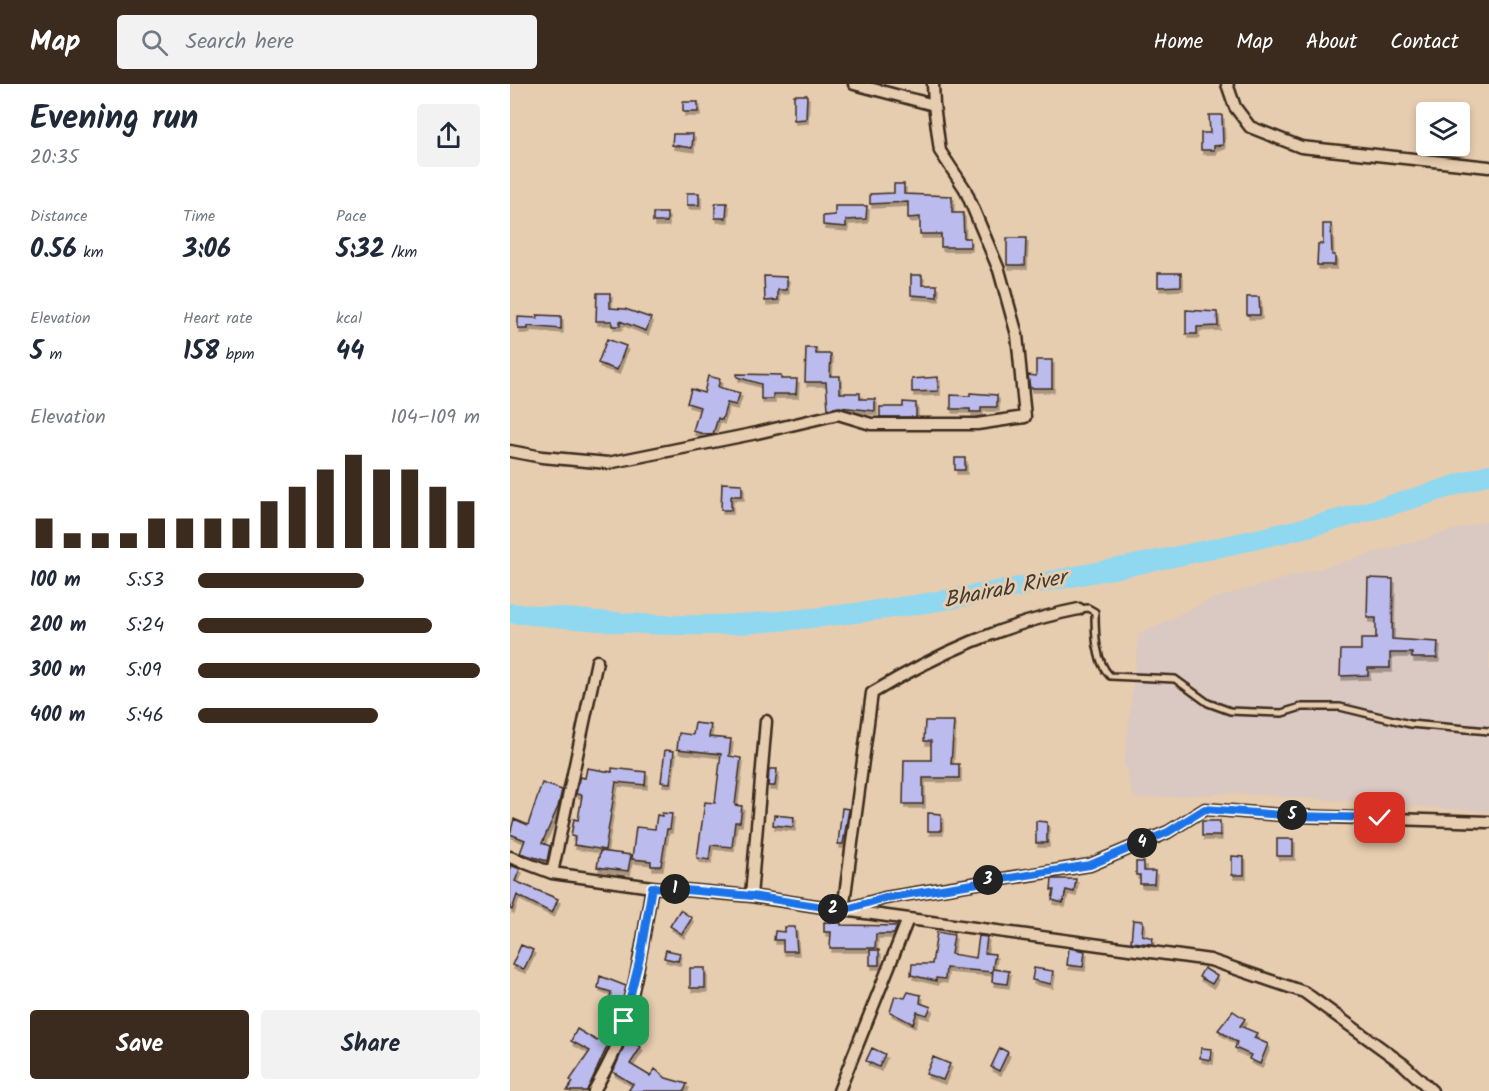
<!DOCTYPE html>
<html lang="en">
<head>
<meta charset="utf-8">
<style>
  :root { --surface:#fff; --page:#f2f2f3; --text:#1f2937; --muted:#747a83; --accent:#3b2a1e }
  body { margin:0; font-family:Kalam,sans-serif; background:var(--page); color:var(--text); height:100vh; display:flex; flex-direction:column; font-size:22px; white-space:nowrap }
  * { box-sizing:border-box; margin:0 }
  p { font-size:20px; color:var(--muted) }
  .icon { flex:none; width:33px; height:33px; fill:none; stroke:currentColor; stroke-width:2; stroke-linecap:round; stroke-linejoin:round }
  .map { position:relative; flex:1; overflow:hidden }
  .drawer { display:flex; flex-direction:column; background:var(--surface); width:510px }
  .drawer>* { flex:none }
  .controls { position:absolute; left:906px; top:18px; display:grid; gap:12px }
  .controls a { display:grid; place-items:center; width:54px; height:54px; border-radius:6px; background:var(--surface); box-shadow:0 3px 9px #0003; font-size:30px }
  .pin { position:absolute; display:grid; place-items:center; width:51px; height:51px; color:#fff; margin:-26px; border-radius:12px; box-shadow:0 3px 9px #0006 }
  .km { position:absolute; width:30px; height:30px; margin:-15px; border-radius:50%; background:#222; color:#fff; font-size:16px; line-height:30px; text-align:center }
  .round { display:grid; place-items:center; flex:none; width:63px; height:63px; border-radius:6px; background:var(--page) }
  .summary { display:flex; align-items:center; justify-content:space-between; height:102px; padding:0 30px }
  h1 { font-size:33px; font-weight:700; line-height:45px }
  .figures { display:grid; grid-template-columns:repeat(3,1fr); gap:9px; height:102px; padding:6px 30px }
  .figures div { display:grid; align-content:center }
  .figures b { font-size:26px; font-weight:700 }
  .figures small { font-size:16px; font-weight:400 }
  .figures p { font-size:16px }
  .chart { height:168px; padding:12px 30px }
  .chart p { display:flex; justify-content:space-between }
  .chart svg { width:100%; height:108px; margin-top:6px; stroke:var(--accent); stroke-width:6 }
  .cta { display:flex; gap:12px; margin-top:auto; padding:12px 30px }
  .cta a { flex:1; height:69px; border-radius:6px; background:var(--accent); color:#fff; font-size:24px; font-weight:700; line-height:69px; text-align:center }
  .cta a+a { background:var(--page); color:var(--text) }
  ul { padding:0 30px; list-style:none; font-size:20px }
  li { display:grid; grid-template-columns:96px 72px 1fr; align-items:center; height:45px }
  li i { height:15px; border-radius:8px; background:var(--accent) }
  header { display:flex; align-items:center; gap:36px; box-sizing:border-box; height:84px; padding:0 30px; background:var(--accent); color:#fff }
  header strong { font-size:28px }
  nav { display:flex; gap:33px; margin-inline-start:auto; font-size:21px }
  .search { width:420px; height:54px; background:var(--page); display:flex; align-items:center; gap:15px; box-sizing:border-box; padding:0 21px; border-radius:6px; color:var(--muted); font-size:22px }
  main { display:flex; flex:1; min-height:0 }
  .map>svg:first-child { display:block }
</style>
</head>
<body>
<header>
<strong>Map</strong>
<div class="search"><svg class="icon" aria-label="search" viewBox="0 0 24 24"><circle cx="10" cy="10" r="6"/><path d="M15 15l6 6"/></svg>Search here</div>
<nav><a>Home</a><a>Map</a><a>About</a><a>Contact</a></nav>
</header>
<main>
<section class="drawer">
<div class="summary"><div><h1>Evening run</h1><p>20:35</p></div><a class="round"><svg class="icon" aria-label="share" viewBox="0 0 24 24"><path d="M12 15V3M7 8l5-5 5 5M5 13v7h14v-7"/></svg></a></div>
<div class="figures">
<div><p>Distance</p><b>0.56<small> km</small></b></div>
<div><p>Time</p><b>3:06</b></div>
<div><p>Pace</p><b>5:32<small> /km</small></b></div>
</div>
<div class="figures">
<div><p>Elevation</p><b>5<small> m</small></b></div>
<div><p>Heart rate</p><b>158<small> bpm</small></b></div>
<div><p>kcal</p><b>44</b></div>
</div>
<div class="chart"><p><span>Elevation</span>104–109 m</p>
<svg viewBox="0 0 160 44" preserveAspectRatio="none"><path d="M5 44V32M15 44V38M25 44V38M35 44V38M45 44V32M55 44V32M65 44V32M75 44V32M85 44V25M95 44V19M105 44V12M115 44V6M125 44V12M135 44V12M145 44V19M155 44V25"/></svg>
</div>
<ul>
<li><b>100 m</b>5:53<i style="width:59%"></i></li>
<li><b>200 m</b>5:24<i style="width:83%"></i></li>
<li><b>300 m</b>5:09<i style="width:100%"></i></li>
<li><b>400 m</b>5:46<i style="width:64%"></i></li>
</ul>
<div class="cta"><a>Save</a><a>Share</a></div>
</section>
<div class="map">
<svg width="979" height="1007" viewBox="0 0 979 1007">
  <defs>
    <filter id="shadow"><feDropShadow dx="2" dy="4" stdDeviation="0" flood-color="#0004"/></filter>
  </defs>
  <rect width="100%" height="100%" fill="#e7cdaf"/>
  <filter id="ink" filterUnits="userSpaceOnUse"><feTurbulence type="fractalNoise" baseFrequency=".0167" numOctaves="2"/><feDisplacementMap in="SourceGraphic" scale="12" xChannelSelector="R" yChannelSelector="G"/><feConvolveMatrix kernelMatrix="1 2 1 2 8 2 1 2 1" color-interpolation-filters="sRGB"/></filter>
  <g filter="url(#ink)">
    <path fill="#dac8c2" d="M 979,436 L 979,728 L 723,709 L 624,715 L 614,678 L 629,550 L 699,516 Z"/>
    <g fill="none" stroke-linecap="round" stroke-linejoin="round">
      <path stroke="#8fd8f0" stroke-width="20" d="M 0,529 C 68,535 137,543 205,541 C 329,536 450,515 571,491 C 709,465 847,436 979,390"/>
    </g>
    <path fill="#bbbbed" stroke="#3b2a1e" stroke-width="1.5" filter="url(#shadow)" d="M 284,11 L 297,11 L 296,35 L 284,36 Z
      M 173,18 L 188,18 L 188,28 L 173,28 Z
      M 699,31 L 712,31 L 713,61 L 704,62 L 704,66 L 691,66 L 691,49 L 700,49 Z
      M 163,50 L 183,50 L 182,64 L 162,61 Z
      M 384,100 L 394,100 L 394,110 L 442,112 L 442,129 L 453,129 L 454,154 L 460,154 L 460,163 L 431,163 L 431,150 L 410,150 L 410,133 L 398,134 L 398,118 L 360,120 L 360,110 L 384,109 Z
      M 177,109 L 189,109 L 189,121 L 177,121 Z
      M 205,119 L 217,119 L 216,134 L 205,134 Z
      M 325,122 L 357,122 L 356,135 L 336,136 L 336,143 L 313,141 L 313,132 L 325,131 Z
      M 143,129 L 157,129 L 157,138 L 143,138 Z
      M 813,140 L 821,140 L 822,171 L 825,171 L 825,181 L 807,181 L 808,160 L 813,160 Z
      M 497,154 L 516,154 L 515,181 L 497,181 Z
      M 648,189 L 671,189 L 671,202 L 648,203 Z
      M 401,191 L 412,191 L 412,201 L 427,201 L 427,213 L 401,211 Z
      M 254,192 L 277,193 L 277,206 L 268,206 L 268,216 L 255,217 Z
      M 87,209 L 100,209 L 100,224 L 115,225 L 141,234 L 136,247 L 110,237 L 110,242 L 102,242 L 102,237 L 86,237 Z
      M 737,213 L 749,213 L 750,231 L 737,231 Z
      M 676,226 L 707,228 L 708,242 L 687,243 L 687,250 L 676,250 Z
      M 27,231 L 51,232 L 51,245 L 18,242 L 18,245 L 8,245 L 8,233 L 27,234 Z
      M 97,255 L 116,262 L 107,286 L 88,279 Z
      M 296,264 L 306,264 L 306,270 L 321,270 L 320,292 L 330,292 L 330,309 L 350,309 L 350,315 L 365,315 L 365,327 L 330,323 L 318,325 L 316,298 L 295,298 Z
      M 526,276 L 542,276 L 542,304 L 520,304 L 518,291 L 526,292 Z
      M 227,290 L 271,291 L 271,295 L 287,295 L 286,310 L 263,310 L 263,315 L 251,315 L 251,300 L 227,293 Z
      M 198,292 L 210,295 L 208,303 L 230,309 L 226,321 L 217,319 L 212,336 L 208,334 L 203,350 L 198,351 L 183,347 L 190,323 L 177,319 L 181,305 L 194,309 Z
      M 428,293 L 428,307 L 402,308 L 402,295 Z
      M 460,309 L 487,311 L 487,323 L 471,323 L 471,328 L 460,328 L 460,325 L 441,325 L 441,311 L 460,312 Z
      M 393,318 L 406,319 L 406,333 L 370,333 L 370,323 L 393,323 Z
      M 445,374 L 455,374 L 455,386 L 445,386 Z
      M 212,399 L 232,400 L 232,412 L 221,412 L 221,426 L 211,426 Z
      M 858,494 L 883,495 L 882,555 L 928,558 L 927,574 L 902,574 L 902,569 L 880,569 L 880,584 L 858,584 L 858,591 L 830,592 L 831,566 L 851,566 L 851,555 L 866,555 L 866,534 L 857,534 Z
      M 415,637 L 444,637 L 441,680 L 449,680 L 449,694 L 413,694 L 413,720 L 393,720 L 394,676 L 421,676 L 421,657 L 414,657 Z
      M 185,639 L 201,641 L 199,653 L 221,655 L 219,672 L 231,674 L 225,721 L 232,722 L 230,738 L 225,738 L 222,763 L 201,761 L 199,776 L 187,774 L 195,718 L 205,719 L 211,670 L 167,665 L 169,649 L 183,651 Z
      M 155,666 L 164,667 L 160,699 L 151,698 Z
      M 77,684 L 102,688 L 102,684 L 136,688 L 135,701 L 106,698 L 95,766 L 64,761 L 65,753 L 61,752 L 64,735 L 68,736 L 72,711 L 66,710 L 70,693 L 75,694 Z
      M 259,685 L 267,685 L 265,702 L 258,702 Z
      M 32,699 L 52,706 L 48,723 L 32,759 L 40,762 L 37,777 L 10,769 L 15,756 L 0,750 L 4,735 L 18,741 Z
      M 332,724 L 339,725 L 333,760 L 328,760 Z
      M 152,729 L 162,730 L 160,745 L 157,745 L 151,782 L 141,782 L 141,777 L 122,775 L 126,743 L 145,745 L 147,731 L 152,732 Z
      M 418,729 L 431,730 L 431,747 L 418,747 Z
      M 264,731 L 284,733 L 283,743 L 263,741 Z
      M 526,737 L 537,738 L 537,759 L 526,759 Z
      M 692,737 L 710,737 L 710,752 L 692,752 Z
      M 767,755 L 783,755 L 783,772 L 767,772 Z
      M 90,767 L 121,771 L 118,787 L 87,783 Z
      M 722,772 L 734,773 L 734,791 L 722,791 Z
      M 626,778 L 634,778 L 634,787 L 645,787 L 644,800 L 630,800 L 630,791 L 626,791 Z
      M 0,781 L 10,785 L 5,797 L 48,815 L 42,829 L 7,811 L 2,826 L 0,825 Z
      M 542,795 L 566,795 L 564,808 L 556,806 L 553,819 L 542,816 L 544,806 L 541,806 Z
      M 170,826 L 182,834 L 172,850 L 160,842 Z
      M 623,836 L 633,837 L 632,851 L 643,854 L 642,860 L 621,858 Z
      M 314,838 L 331,839 L 331,841 L 387,842 L 384,850 L 366,850 L 365,864 L 320,864 L 321,848 L 314,848 Z
      M 275,843 L 285,843 L 287,867 L 273,867 L 273,856 L 264,856 L 265,847 L 275,848 Z
      M 427,848 L 444,851 L 441,870 L 466,874 L 469,852 L 477,853 L 475,869 L 485,870 L 482,888 L 436,884 L 435,895 L 426,894 L 426,897 L 401,891 L 402,880 L 422,880 Z
      M 11,861 L 23,866 L 14,885 L 2,881 Z
      M 559,864 L 575,867 L 573,883 L 557,881 Z
      M 156,866 L 170,869 L 168,877 L 154,874 Z
      M 360,866 L 369,866 L 369,881 L 360,881 Z
      M 180,884 L 195,884 L 195,904 L 180,904 Z
      M 524,884 L 543,887 L 541,900 L 522,896 Z
      M 694,884 L 707,892 L 702,900 L 689,893 Z
      M 483,885 L 499,887 L 497,900 L 482,898 Z
      M 90,892 L 116,902 L 108,934 L 98,931 L 101,908 L 88,904 Z
      M 398,908 L 411,911 L 410,919 L 421,923 L 417,931 L 407,928 L 403,940 L 380,928 L 385,912 L 395,914 Z
      M 723,927 L 735,935 L 730,942 L 747,949 L 744,954 L 758,960 L 750,980 L 739,975 L 741,971 L 725,964 L 727,958 L 708,946 Z
      M 67,945 L 87,957 L 89,954 L 95,958 L 104,947 L 77,1007 L 57,1007 L 63,998 L 60,996 L 80,967 L 61,957 Z
      M 117,955 L 131,963 L 120,980 L 140,992 L 145,985 L 156,994 L 177,1000 L 174,1007 L 118,1007 L 123,1000 L 103,988 Z
      M 362,964 L 375,970 L 369,983 L 356,977 Z
      M 490,964 L 498,968 L 489,987 L 481,983 Z
      M 691,964 L 702,965 L 701,976 L 690,974 Z
      M 423,973 L 440,980 L 433,996 L 416,990 Z"/>
    <g fill="none" stroke-linecap="round" stroke-linejoin="round">
      <defs>
        <path id="lane" d="M 569,525 L 578,524 L 585,528 C 585,548 585,577 600,592 L 665,595 L 698,619 L 720,627 L 772,629 L 791,623 L 830,623 L 900,640 L 979,647"/>
        <path id="street" d="M 344,0 L 424,21 L 423,0
          M 717,0 L 725,23 L 740,43 L 791,63 L 979,83
          M 0,367 L 32,373 L 98,379 L 247,349 L 328,330 L 361,340 L 467,340 L 515,333 L 507,251 L 489,186 L 455,105 L 430,67 L 424,21
          M 0,773 L 42,789
          M 142,803 L 241,812 L 256,637
          M 241,812 L 333,826 L 362,609 C 427,570 493,540 569,525
          M 84,1007 C 92,992 101,977 107,961 C 125,911 133,856 142,803 L 42,789 L 87,577
          M 329,1007 L 398,835
          M 922,1007 L 893,980 L 794,908 L 700,876 L 333,826 L 375,814 L 580,781 L 658,748 L 695,725 L 786,732 L 979,738"/>
      </defs>
      <use href="#lane" stroke="#3b2a1e" stroke-width="10"/>
      <use href="#street" stroke="#3b2a1e" stroke-width="15"/>
      <use href="#lane" stroke="#e7cdaf" stroke-width="5"/>
      <use href="#street" stroke="#e7cdaf" stroke-width="10"/>
    </g>
  </g>
  <g fill="none" stroke-linecap="round" stroke-linejoin="round" filter="url(#ink)">
    <defs>
      <path id="route" d="M 114,937 L 130,874 L 142,803 L 242,812 L 333,826 L 375,814 L 580,781 L 658,748 L 695,725 L 786,732 L 870,734"/>
    </defs>
    <use href="#route" stroke="#fff" stroke-width="12"/>
    <use href="#route" stroke="#1a73e8" stroke-width="8"/>
  </g>
  <g text-anchor="middle" dominant-baseline="central" stroke-width="6" stroke-linejoin="round" paint-order="stroke">
    <g font-size="22" font-style="italic" fill="#433b33" stroke="#e7cdaf">
      <text transform="translate(495 506) rotate(-11)">Bhairab River</text>
    </g>
  </g>
</svg>
<div class="controls">
<a><svg class="icon" aria-label="layers" viewBox="0 0 24 24"><path d="M12 4l9 5-9 5-9-5zM3 14l9 5 9-5"/></svg></a>
</div>
<div class="pin" style="left:114px;top:937px;background:#1e9e55"><svg class="icon" aria-label="arrive" viewBox="0 0 24 24"><path d="M6 21V4h12l-3 4 3 4H6"/></svg></div>
<div class="pin" style="left:870px;top:734px;background:#d93025"><svg class="icon" aria-label="check" viewBox="0 0 24 24"><path d="M5 12l5 5 9-10"/></svg></div>
<b class="km" style="left:165px;top:805px">1</b>
<b class="km" style="left:323px;top:825px">2</b>
<b class="km" style="left:478px;top:796px">3</b>
<b class="km" style="left:632px;top:759px">4</b>
<b class="km" style="left:782px;top:731px">5</b>
</div>
</main>
</body>
</html>
